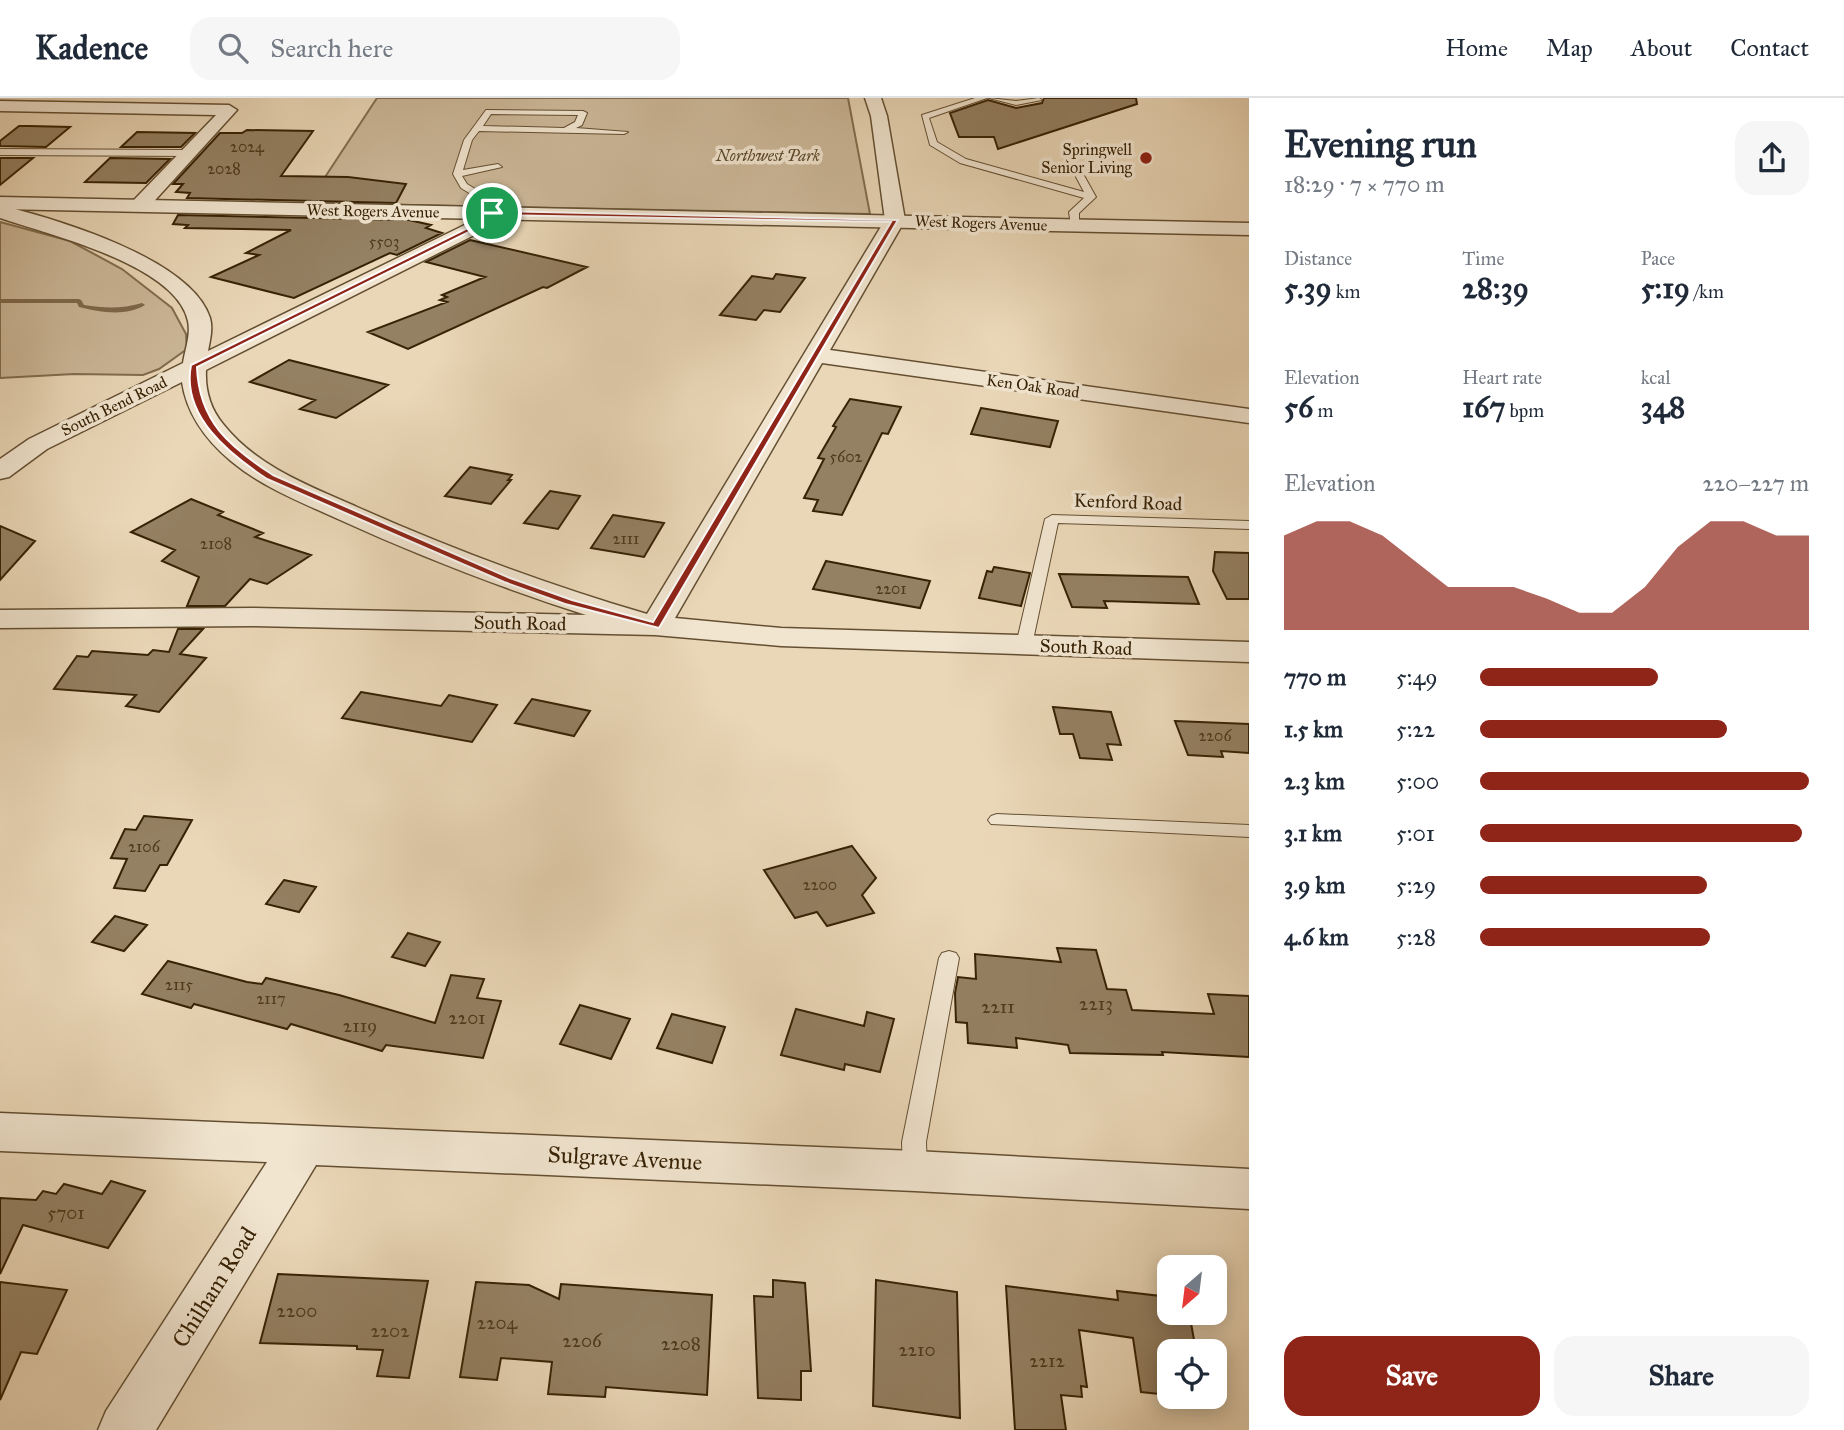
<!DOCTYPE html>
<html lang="en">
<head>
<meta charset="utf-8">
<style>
  :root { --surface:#fff; --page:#f6f6f7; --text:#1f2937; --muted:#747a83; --line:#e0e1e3; --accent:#8f2418 }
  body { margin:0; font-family:"IM FELL Great Primer",serif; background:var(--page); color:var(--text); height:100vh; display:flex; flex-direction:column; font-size:26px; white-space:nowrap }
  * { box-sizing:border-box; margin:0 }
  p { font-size:23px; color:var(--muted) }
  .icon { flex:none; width:38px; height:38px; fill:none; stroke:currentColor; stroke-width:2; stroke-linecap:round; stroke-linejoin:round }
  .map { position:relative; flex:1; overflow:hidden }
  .drawer { display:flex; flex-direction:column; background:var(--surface); width:595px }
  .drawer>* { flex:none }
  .needle { width:46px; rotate:208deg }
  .tools { position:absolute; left:1157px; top:1157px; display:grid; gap:14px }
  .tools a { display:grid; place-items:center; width:70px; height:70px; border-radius:14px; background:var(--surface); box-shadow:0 4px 18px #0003; font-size:35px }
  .pin { position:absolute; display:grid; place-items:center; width:60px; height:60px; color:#fff; margin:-30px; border:4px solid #fff; border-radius:50%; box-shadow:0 2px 7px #0007 }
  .round { display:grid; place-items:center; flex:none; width:74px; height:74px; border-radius:21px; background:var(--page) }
  .headline { display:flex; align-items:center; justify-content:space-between; height:119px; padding:0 35px }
  h1 { font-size:38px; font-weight:700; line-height:52px }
  .stats { display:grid; grid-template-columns:repeat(3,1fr); gap:10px; height:119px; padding:7px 35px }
  .stats div { display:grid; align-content:center }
  .stats b { font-size:30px; font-weight:700 }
  .stats small { font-size:19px; font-weight:400 }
  .stats p { font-size:19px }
  .chart { height:196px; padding:14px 35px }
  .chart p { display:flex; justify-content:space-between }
  .chart svg { width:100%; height:126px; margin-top:7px; fill:var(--accent); opacity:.7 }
  .cta { display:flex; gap:14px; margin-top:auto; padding:14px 35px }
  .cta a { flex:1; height:80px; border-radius:21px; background:var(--accent); color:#fff; font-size:28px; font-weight:700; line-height:80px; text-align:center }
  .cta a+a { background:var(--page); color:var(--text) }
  ul { padding:0 35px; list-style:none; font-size:23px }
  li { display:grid; grid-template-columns:112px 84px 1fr; align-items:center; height:52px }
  li i { height:18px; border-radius:9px; background:var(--accent) }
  header { display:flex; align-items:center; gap:42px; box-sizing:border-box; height:98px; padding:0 35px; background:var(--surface); border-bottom:2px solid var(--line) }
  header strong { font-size:33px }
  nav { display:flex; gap:38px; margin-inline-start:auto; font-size:24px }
  .search { width:490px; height:63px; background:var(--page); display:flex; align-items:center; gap:18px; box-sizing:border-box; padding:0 24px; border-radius:21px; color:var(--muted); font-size:26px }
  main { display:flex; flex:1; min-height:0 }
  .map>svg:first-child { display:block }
</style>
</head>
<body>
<header>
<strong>Kadence</strong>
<div class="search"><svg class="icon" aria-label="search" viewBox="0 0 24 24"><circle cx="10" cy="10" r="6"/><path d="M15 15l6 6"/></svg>Search here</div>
<nav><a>Home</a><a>Map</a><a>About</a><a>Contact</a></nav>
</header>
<main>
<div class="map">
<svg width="1249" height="1332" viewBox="0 0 1249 1332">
  <rect width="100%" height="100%" fill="#ead7b7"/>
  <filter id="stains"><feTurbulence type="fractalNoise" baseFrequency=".00286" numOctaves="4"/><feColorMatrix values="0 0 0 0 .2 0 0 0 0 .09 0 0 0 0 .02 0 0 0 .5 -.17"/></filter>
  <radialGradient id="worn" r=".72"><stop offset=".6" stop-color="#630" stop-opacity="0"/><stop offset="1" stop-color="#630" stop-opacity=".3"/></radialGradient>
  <path fill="#ccb899" stroke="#826d4f" stroke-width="2" d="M 377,0 L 848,0 L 870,116 L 308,105 Z
    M 0,124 L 70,143 L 122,171 L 172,210 L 186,236 L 187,251 L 159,271 L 143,277 L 74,276 L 0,280 Z"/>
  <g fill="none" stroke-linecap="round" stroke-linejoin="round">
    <path fill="#7e694b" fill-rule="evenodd" d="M 0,201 L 79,201 L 81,202 L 84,207 C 104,210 122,211 142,205 L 145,207 C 125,219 100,214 79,209 L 77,205 L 0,205 Z"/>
  </g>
  <path fill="#948062" stroke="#372205" stroke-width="2" d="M 1044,0 L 1136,0 L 1137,6 L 998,51 L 994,39 L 959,39 L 950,15 L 988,2 L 1016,10 L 1042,5 Z
    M 19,28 L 29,28 L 70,29 L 46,49 L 0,48 L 0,43 Z
    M 247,32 L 313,33 L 281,78 L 348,79 L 406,86 L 396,105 L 187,100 L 190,95 L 176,94 L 183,86 L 173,86 L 220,35 L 242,35 Z
    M 137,34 L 195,35 L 181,49 L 121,49 Z
    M 0,60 L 33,60 L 0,87 Z
    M 110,60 L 170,61 L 146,85 L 85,84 Z
    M 178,117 L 409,122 L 431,127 L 426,130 L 442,135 L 397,157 L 390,155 L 294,200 L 211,179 L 259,157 L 246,155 L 291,132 L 185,130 L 188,127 L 173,126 Z
    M 470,142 L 587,169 L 547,190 L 543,189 L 408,251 L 368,234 L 447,204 L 440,202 L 447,199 L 442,197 L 485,179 L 426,164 Z
    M 776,176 L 805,180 L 780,214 L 764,212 L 756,222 L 720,217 L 752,178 L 773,181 Z
    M 289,262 L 388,287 L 336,320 L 300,311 L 315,302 L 250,284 Z
    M 850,301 L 901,309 L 888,336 L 882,335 L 842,417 L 813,413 L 818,402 L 804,400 L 824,361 L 818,360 L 836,329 L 833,328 Z
    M 981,310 L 1058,323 L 1050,349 L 971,336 Z
    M 470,369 L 512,377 L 508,382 L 511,382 L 491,406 L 445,398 Z
    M 550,393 L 580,398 L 558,431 L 524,425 Z
    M 191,401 L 223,414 L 218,417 L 263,435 L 255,439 L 311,457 L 267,486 L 250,481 L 225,508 L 187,508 L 199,479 L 162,463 L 175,452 L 131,434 Z
    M 613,417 L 664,425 L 644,459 L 591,450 Z
    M 0,428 L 35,443 L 0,482 Z
    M 1215,454 L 1249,455 L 1249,501 L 1227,501 L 1213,473 Z
    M 826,463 L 930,483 L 920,510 L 813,491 Z
    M 994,469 L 1030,475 L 1021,508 L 979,500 L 987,473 L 992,474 Z
    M 1059,476 L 1188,479 L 1199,506 L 1104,503 L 1107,510 L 1072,509 Z
    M 178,531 L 203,531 L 180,556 L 206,560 L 159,614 L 126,608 L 136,597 L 54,591 L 77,558 L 88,559 L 92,553 L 148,557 L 153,552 L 169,554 Z
    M 361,594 L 441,608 L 449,597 L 497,607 L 472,644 L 342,620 Z
    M 532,601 L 590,613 L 574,638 L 515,625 Z
    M 1053,609 L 1111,614 L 1121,647 L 1107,646 L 1112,662 L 1080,660 L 1073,636 L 1060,636 Z
    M 1175,623 L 1249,626 L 1249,655 L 1221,653 L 1223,659 L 1188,657 Z
    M 144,718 L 192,722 L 167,767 L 160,767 L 145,793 L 114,790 L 127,761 L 111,760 L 125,731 L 136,732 Z
    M 852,748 L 876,780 L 862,797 L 874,815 L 827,828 L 817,814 L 795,820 L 764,772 Z
    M 284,782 L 316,789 L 299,814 L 266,806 Z
    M 115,818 L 147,827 L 124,853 L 92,844 Z
    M 408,835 L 440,844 L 425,868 L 392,859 Z
    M 1057,850 L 1096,852 L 1107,891 L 1126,892 L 1132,912 L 1214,916 L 1208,896 L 1249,898 L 1249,959 L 1162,954 L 1163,957 L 1070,955 L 1068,947 L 1016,940 L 1017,950 L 968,945 L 967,925 L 956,924 L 955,895 L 958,879 L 976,881 L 975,856 L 1061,864 Z
    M 168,863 L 247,884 L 262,886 L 266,880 L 339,897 L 435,925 L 451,877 L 484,881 L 477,900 L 501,903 L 483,960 L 386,947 L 382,953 L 291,926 L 287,931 L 194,906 L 191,910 L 142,896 Z
    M 580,907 L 630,921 L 611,961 L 560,946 Z
    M 796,911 L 864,928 L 867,914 L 894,921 L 880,974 L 845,966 L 844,972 L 781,957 Z
    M 672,916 L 725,929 L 712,965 L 657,950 Z
    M 111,1083 L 145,1093 L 108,1150 L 23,1127 L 0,1176 L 0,1100 L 36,1102 L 43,1093 L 56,1096 L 64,1086 L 102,1096 Z
    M 278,1176 L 428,1183 L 409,1280 L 377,1278 L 383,1252 L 357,1251 L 357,1248 L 260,1245 Z
    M 773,1182 L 805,1185 L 811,1273 L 801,1273 L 801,1302 L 758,1300 L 754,1198 L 773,1199 Z
    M 876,1182 L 957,1194 L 960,1320 L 873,1308 Z
    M 0,1184 L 67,1192 L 37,1256 L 21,1254 L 0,1302 Z
    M 476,1184 L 529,1187 L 559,1201 L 561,1186 L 712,1197 L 707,1297 L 606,1289 L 605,1299 L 548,1296 L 552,1264 L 501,1260 L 497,1282 L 460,1279 Z
    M 1006,1188 L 1118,1202 L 1117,1193 L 1169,1199 L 1169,1214 L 1189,1214 L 1196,1253 L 1169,1253 L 1169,1297 L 1141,1294 L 1133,1240 L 1079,1232 L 1087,1289 L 1081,1288 L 1082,1299 L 1061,1297 L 1066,1332 L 1015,1332 Z"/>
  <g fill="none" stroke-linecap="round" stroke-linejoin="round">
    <defs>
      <path id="service" d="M 975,0 L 987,0 L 929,20 L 937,44 L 966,61 L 1084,94 L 1065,58 L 1072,56 L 1096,99 L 1079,115 L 1079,129 L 1071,127 L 1069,114 L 1084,100 L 960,65 L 930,47 L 922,17 Z
        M 989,0 L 1016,3 L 1039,0 L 1042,2 L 1016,7 Z
        M 486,12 L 583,13 L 587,15 L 582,27 L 576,30 L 628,34 L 624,36 L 479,33 L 472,42 L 463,72 L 498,66 L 502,69 L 462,78 L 467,86 L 495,103 L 497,115 L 492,118 L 487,115 L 487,106 L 461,90 L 453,76 L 464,42 ZM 491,16 L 578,17 L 575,24 L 564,30 L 483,28 Z
        M 0,51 L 190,52 L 194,55 L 190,58 L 0,57 Z
        M 1052,417 L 1249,423 L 1249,431 L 1058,425 L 1032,547 L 1024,552 L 1016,547 L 1045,421 Z
        M 997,716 L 1249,727 L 1249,739 L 991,726 L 988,722 L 991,718 Z
        M 949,853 L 956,855 L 959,860 L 926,1044 L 927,1073 L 923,1080 L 915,1083 L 907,1080 L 903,1073 L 902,1044 L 939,860 L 942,855 Z"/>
      <path id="minor" d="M 865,0 L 881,0 L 887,18 L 905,122 L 830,252 L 1249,311 L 1249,325 L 822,265 L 675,520 L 781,530 L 1249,544 L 1249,564 L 781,548 L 655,537 L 254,528 L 0,530 L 0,512 L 254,510 L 586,517 C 502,490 419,458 338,421 C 301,404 262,389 231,363 C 206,342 187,317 182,284 L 47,351 L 9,379 L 0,381 L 0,361 L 29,341 L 183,265 C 185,251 191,237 188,223 C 176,166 46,136 0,120 L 0,107 C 55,121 191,160 210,220 C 213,231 210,242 208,253 L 481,119 L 485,111 L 499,111 L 501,115 L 496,126 L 206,272 C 205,292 210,310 223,326 C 257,369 310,388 357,409 C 451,451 548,487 647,516 L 885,122 L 871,18 Z
        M 0,3 L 229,7 L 237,12 L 147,111 L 133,111 L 131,107 L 133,103 L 216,17 L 0,13 Z
        M 0,1015 L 915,1053 L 1249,1071 L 1249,1111 L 915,1093 L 316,1067 L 156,1332 L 98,1332 L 106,1313 L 267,1064 L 0,1053 Z"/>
      <path id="tertiary" d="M 0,99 L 1249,125 L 1249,137 L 0,111 Z"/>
    </defs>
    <use href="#service" stroke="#644f32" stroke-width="2"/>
    <use href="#minor" stroke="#644f32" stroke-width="3"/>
    <use href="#tertiary" stroke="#644f32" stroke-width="3"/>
    <use href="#service" fill="#f1e5d0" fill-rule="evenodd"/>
    <use href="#minor" fill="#f1e5d0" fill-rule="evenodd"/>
    <use href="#tertiary" fill="#f1e5d0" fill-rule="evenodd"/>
  </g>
  <path fill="#8f2418" stroke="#fff" stroke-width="2" fill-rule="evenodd" d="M 492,113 L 898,122 L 659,530 L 565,506 L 504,484 L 267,381 C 229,356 181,318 191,267 L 486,121 ZM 494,117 L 891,124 L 653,524 L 572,502 L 510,480 L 273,377 C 230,349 199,324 197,269 L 491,123 Z"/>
  <circle fill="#8f2418" stroke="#f1e5d0" stroke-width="2.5" cx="1146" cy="60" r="7"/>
  <g text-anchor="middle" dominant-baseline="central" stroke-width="7" stroke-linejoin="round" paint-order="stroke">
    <g font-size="16" fill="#4e3a1c">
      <text x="247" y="48">2024</text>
      <text x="224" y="70">2028</text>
      <text x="384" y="143">5503</text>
      <text x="846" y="358">5602</text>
      <text x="626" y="440">2111</text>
      <text x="216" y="445">2108</text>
      <text x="891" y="490">2201</text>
      <text x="1215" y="637">2206</text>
      <text x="144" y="748">2106</text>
      <text x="820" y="786">2200</text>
      <text x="179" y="886">2115</text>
      <text x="271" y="900">2117</text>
    </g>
    <g font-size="16" fill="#372205" stroke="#f1e5d0" text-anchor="end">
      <text x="1132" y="51">Springwell<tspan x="1132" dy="18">Senior Living</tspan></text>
    </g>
    <g font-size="16" font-style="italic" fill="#5c482a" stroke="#f1e5d0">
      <text x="768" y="57">Northwest Park</text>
    </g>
    <g font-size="16" fill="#372205" stroke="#f1e5d0">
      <text transform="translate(373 113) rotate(1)">West Rogers Avenue</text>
      <text transform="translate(981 125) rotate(2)">West Rogers Avenue</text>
      <text transform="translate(1033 288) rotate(8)">Ken Oak Road</text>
      <text transform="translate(114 308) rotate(-26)">South Bend Road</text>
    </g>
    <g font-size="19" fill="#372205" stroke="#f1e5d0">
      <text transform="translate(1128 404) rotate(2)">Kenford Road</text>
      <text transform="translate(520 525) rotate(1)">South Road</text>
      <text transform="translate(1086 549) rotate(2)">South Road</text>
    </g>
    <g font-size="19" fill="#4e3a1c">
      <text x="1096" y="905">2213</text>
      <text x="998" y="908">2211</text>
      <text x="467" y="919">2201</text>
      <text x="360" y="927">2119</text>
      <text x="66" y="1114">5701</text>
      <text x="297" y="1212">2200</text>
      <text x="497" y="1224">2204</text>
      <text x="390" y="1232">2202</text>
      <text x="582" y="1242">2206</text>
      <text x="681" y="1245">2208</text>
      <text x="917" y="1251">2210</text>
      <text x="1047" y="1262">2212</text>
    </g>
    <g font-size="23" fill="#372205" stroke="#f1e5d0">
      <text transform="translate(625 1060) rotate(3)">Sulgrave Avenue</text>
      <text transform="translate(214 1189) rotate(-58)">Chilham Road</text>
    </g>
  </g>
  <rect width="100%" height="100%" filter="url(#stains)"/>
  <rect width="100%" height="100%" fill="url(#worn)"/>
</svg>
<div class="tools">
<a><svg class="needle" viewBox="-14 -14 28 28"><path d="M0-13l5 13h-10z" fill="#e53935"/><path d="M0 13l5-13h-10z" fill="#747a83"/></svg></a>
<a><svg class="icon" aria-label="locate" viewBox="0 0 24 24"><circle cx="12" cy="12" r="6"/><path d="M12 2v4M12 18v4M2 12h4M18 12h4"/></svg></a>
</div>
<div class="pin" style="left:492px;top:115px;background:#1e9e55"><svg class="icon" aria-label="arrive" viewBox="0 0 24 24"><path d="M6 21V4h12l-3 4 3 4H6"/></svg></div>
</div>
<section class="drawer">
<div class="headline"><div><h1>Evening run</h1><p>18:29 · 7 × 770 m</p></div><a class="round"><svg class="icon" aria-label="share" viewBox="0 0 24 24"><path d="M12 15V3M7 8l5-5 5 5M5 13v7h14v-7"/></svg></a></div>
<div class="stats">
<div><p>Distance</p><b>5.39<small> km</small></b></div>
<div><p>Time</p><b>28:39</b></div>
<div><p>Pace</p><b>5:19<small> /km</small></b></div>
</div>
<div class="stats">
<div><p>Elevation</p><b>56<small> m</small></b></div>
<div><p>Heart rate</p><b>167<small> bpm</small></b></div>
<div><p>kcal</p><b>348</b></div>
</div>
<div class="chart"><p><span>Elevation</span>220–227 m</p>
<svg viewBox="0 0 160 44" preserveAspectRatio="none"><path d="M0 44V11L10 6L20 6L30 11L40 20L50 29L60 29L70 29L80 33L90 38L100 38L110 29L120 15L130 6L140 6L150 11L160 11V44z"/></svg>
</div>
<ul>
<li><b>770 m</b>5:49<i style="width:54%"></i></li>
<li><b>1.5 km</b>5:22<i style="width:75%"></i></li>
<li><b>2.3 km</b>5:00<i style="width:100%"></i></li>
<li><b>3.1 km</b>5:01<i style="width:98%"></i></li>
<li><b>3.9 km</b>5:29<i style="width:69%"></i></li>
<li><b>4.6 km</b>5:28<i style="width:70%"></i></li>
</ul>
<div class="cta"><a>Save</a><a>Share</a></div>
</section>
</main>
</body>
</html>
